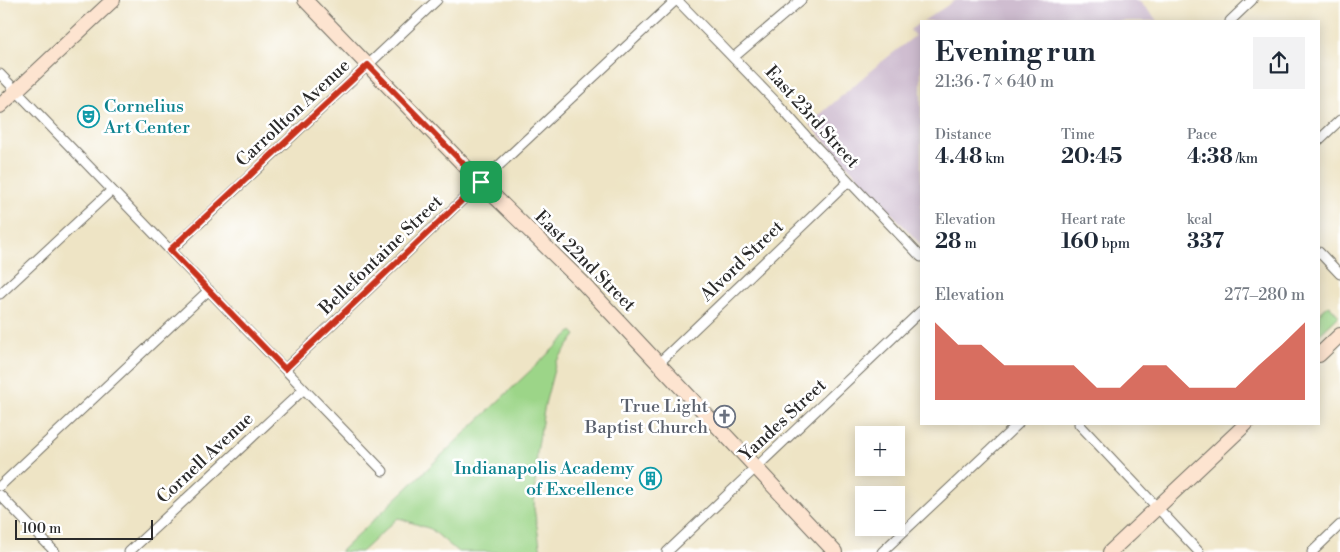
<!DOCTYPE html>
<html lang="en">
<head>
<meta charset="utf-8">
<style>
  :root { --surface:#fff; --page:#f2f2f3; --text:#1f2937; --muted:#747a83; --accent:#c8321e }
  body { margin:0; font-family:"Libre Bodoni",serif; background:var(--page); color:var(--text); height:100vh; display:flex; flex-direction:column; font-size:19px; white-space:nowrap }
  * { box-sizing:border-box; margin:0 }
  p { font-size:16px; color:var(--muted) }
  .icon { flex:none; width:28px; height:28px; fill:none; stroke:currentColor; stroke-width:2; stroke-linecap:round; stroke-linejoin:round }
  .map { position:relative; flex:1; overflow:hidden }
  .side { position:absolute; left:920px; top:20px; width:400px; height:405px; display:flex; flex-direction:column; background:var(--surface); border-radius:0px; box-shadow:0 2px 12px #0003 }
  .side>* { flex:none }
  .buttons { position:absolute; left:855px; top:426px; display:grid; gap:10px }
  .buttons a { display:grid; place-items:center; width:50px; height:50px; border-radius:0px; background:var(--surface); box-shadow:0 2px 12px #0003; font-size:25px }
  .scale { position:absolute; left:15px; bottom:12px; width:138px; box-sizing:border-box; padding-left:5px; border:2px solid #2b2b2b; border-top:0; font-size:14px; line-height:18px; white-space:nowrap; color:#2b2b2b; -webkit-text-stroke:4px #fff; paint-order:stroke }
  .pin { position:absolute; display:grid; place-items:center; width:42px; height:42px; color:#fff; margin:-21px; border-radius:10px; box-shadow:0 2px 8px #0006 }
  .round { display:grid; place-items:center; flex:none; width:52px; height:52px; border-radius:0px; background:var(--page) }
  .headline { display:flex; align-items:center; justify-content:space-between; height:85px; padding:0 15px }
  h1 { font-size:28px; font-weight:700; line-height:38px }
  .metrics { display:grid; grid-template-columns:repeat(3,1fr); gap:8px; height:85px; padding:5px 15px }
  .metrics div { display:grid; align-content:center }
  .metrics b { font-size:21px; font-weight:700 }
  .metrics small { font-size:14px; font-weight:400 }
  .metrics p { font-size:14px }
  .chart { height:140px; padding:10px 15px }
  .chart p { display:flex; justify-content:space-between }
  .chart svg { width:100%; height:90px; margin-top:5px; fill:var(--accent); opacity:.7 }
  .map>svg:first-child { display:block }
</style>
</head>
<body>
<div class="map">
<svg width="1340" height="552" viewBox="0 0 1340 552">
  <rect width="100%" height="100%" fill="#fff"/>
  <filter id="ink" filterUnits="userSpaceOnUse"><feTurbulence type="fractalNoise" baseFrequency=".02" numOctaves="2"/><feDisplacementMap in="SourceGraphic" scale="10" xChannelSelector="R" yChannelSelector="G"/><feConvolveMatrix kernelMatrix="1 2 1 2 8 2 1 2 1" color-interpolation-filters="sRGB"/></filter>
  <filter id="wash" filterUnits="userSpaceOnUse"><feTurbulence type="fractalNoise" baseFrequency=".0096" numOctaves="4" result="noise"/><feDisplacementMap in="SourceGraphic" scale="20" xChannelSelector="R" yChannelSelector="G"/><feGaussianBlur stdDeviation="1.12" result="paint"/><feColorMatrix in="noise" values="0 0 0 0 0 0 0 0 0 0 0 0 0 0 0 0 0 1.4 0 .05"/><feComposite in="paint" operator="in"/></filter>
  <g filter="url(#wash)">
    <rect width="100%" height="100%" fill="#eee4c5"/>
    <path fill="#cfbdd0" d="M 956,0 L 1138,0 L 1158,21 L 923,21 Z
      M 921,22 L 921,245 L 809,124 L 875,67 L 915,36 L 910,30 Z"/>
    <path fill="#9cd588" stroke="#64805a" d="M 1329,305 L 1339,316 L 1319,335 L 1319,314 Z
      M 572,331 L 576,335 L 556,362 L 545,404 L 537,452 L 534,508 L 541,552 L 458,552 L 431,529 L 398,518 L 361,552 L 340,552 Z"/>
  </g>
  <g filter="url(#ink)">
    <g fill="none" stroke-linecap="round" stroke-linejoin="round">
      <defs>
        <path id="street" d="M 677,0 L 776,102 L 806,136 L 921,257
          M 1230,21 L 1252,0
          M 734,57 L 801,0
          M 0,74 L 383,471
          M 1319,140 L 1340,120
          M 171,250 L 437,0
          M 1319,252 L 1340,274
          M 0,294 L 112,190
          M 659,363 L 848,182
          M 285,369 L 477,186 L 676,0
          M 1079,424 L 1199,552
          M 0,486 L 209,290
          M 0,495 L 55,552
          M 129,552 L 304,389
          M 667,552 L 921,311
          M 882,552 L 1018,424
          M 1312,552 L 1340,525"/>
        <path id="secondary" d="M 305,0 L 486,188 L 583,283 L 835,552
          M 0,106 L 113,0
          M 1319,355 L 1340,335
          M 1110,552 L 1246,424"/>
      </defs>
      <use href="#street" stroke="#6f6c61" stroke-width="11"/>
      <use href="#secondary" stroke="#6f6c61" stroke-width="16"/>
      <use href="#street" stroke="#fff" stroke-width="9"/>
      <use href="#secondary" stroke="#fde4d0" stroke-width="14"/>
    </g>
  </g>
  <g fill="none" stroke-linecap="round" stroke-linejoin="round" filter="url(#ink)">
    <defs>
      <path id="route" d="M 368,65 L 481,182 L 285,369 L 170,250 Z"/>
    </defs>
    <use href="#route" stroke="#fff" stroke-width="10"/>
    <use href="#route" stroke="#c8321e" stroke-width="6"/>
  </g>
  <defs>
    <symbol id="theatre-ring" viewBox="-11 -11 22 22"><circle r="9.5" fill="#fff" stroke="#0f9aa8" stroke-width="1.5"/><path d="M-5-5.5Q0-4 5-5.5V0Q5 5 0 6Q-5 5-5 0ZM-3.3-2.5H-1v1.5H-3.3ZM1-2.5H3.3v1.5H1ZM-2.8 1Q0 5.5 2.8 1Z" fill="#0f9aa8"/></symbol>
    <symbol id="church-ring" viewBox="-11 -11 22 22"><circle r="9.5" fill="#fff" stroke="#6b7280" stroke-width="1.5"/><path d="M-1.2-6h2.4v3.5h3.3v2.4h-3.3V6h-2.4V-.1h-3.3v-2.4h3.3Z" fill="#6b7280"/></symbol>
    <symbol id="building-ring" viewBox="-11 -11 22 22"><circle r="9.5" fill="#fff" stroke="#0f9aa8" stroke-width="1.5"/><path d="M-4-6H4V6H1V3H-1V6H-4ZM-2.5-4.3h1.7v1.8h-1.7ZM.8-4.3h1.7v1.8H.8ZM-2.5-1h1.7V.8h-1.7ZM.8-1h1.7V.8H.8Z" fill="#0f9aa8"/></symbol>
  </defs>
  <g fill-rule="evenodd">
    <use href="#theatre-ring" x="76" y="104" width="25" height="25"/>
    <use href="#church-ring" x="712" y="404" width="25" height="25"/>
    <use href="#building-ring" x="638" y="466" width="25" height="25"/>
  </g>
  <g text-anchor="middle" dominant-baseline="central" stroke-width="5" stroke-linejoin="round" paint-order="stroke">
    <g font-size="18" fill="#0d838f" stroke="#fff" text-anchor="start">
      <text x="104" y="106">Cornelius<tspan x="104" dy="21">Art Center</tspan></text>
      <text x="634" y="468" text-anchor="end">Indianapolis Academy<tspan x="634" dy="21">of Excellence</tspan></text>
    </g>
    <g font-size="18" fill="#2b2b2b" stroke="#fff">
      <text transform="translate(293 113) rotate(-43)">Carrollton Avenue</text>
      <text transform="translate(812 117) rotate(48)">East 23rd Street</text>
      <text transform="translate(381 255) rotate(-44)">Bellefontaine Street</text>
      <text transform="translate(585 261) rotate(45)">East 22nd Street</text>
      <text transform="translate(742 261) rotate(-44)">Alvord Street</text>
      <text transform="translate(783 420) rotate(-43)">Yandes Street</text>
      <text transform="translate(205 458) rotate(-43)">Cornell Avenue</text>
    </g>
    <g font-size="18" fill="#5b616d" stroke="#fff" text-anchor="end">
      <text x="708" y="406">True Light<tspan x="708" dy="21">Baptist Church</tspan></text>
    </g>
  </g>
</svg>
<div class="buttons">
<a>+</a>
<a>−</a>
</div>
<div class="scale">100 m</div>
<div class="pin" style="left:481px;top:182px;background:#1e9e55"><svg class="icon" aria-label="arrive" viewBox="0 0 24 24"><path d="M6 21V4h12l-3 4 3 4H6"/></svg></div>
<section class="side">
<div class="headline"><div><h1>Evening run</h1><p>21:36 · 7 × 640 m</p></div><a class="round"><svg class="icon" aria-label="share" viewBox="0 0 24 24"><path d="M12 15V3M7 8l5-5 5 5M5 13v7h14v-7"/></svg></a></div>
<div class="metrics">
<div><p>Distance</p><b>4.48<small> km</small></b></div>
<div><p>Time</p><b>20:45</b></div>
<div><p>Pace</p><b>4:38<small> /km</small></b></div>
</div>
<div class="metrics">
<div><p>Elevation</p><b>28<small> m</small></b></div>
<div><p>Heart rate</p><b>160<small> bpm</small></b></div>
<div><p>kcal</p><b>337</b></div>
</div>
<div class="chart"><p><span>Elevation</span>277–280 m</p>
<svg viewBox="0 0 160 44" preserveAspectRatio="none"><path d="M0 44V6L10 17L20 17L30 27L40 27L50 27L60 27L70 38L80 38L90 27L100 27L110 38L120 38L130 38L140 27L150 17L160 6V44z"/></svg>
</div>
</section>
</div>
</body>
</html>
